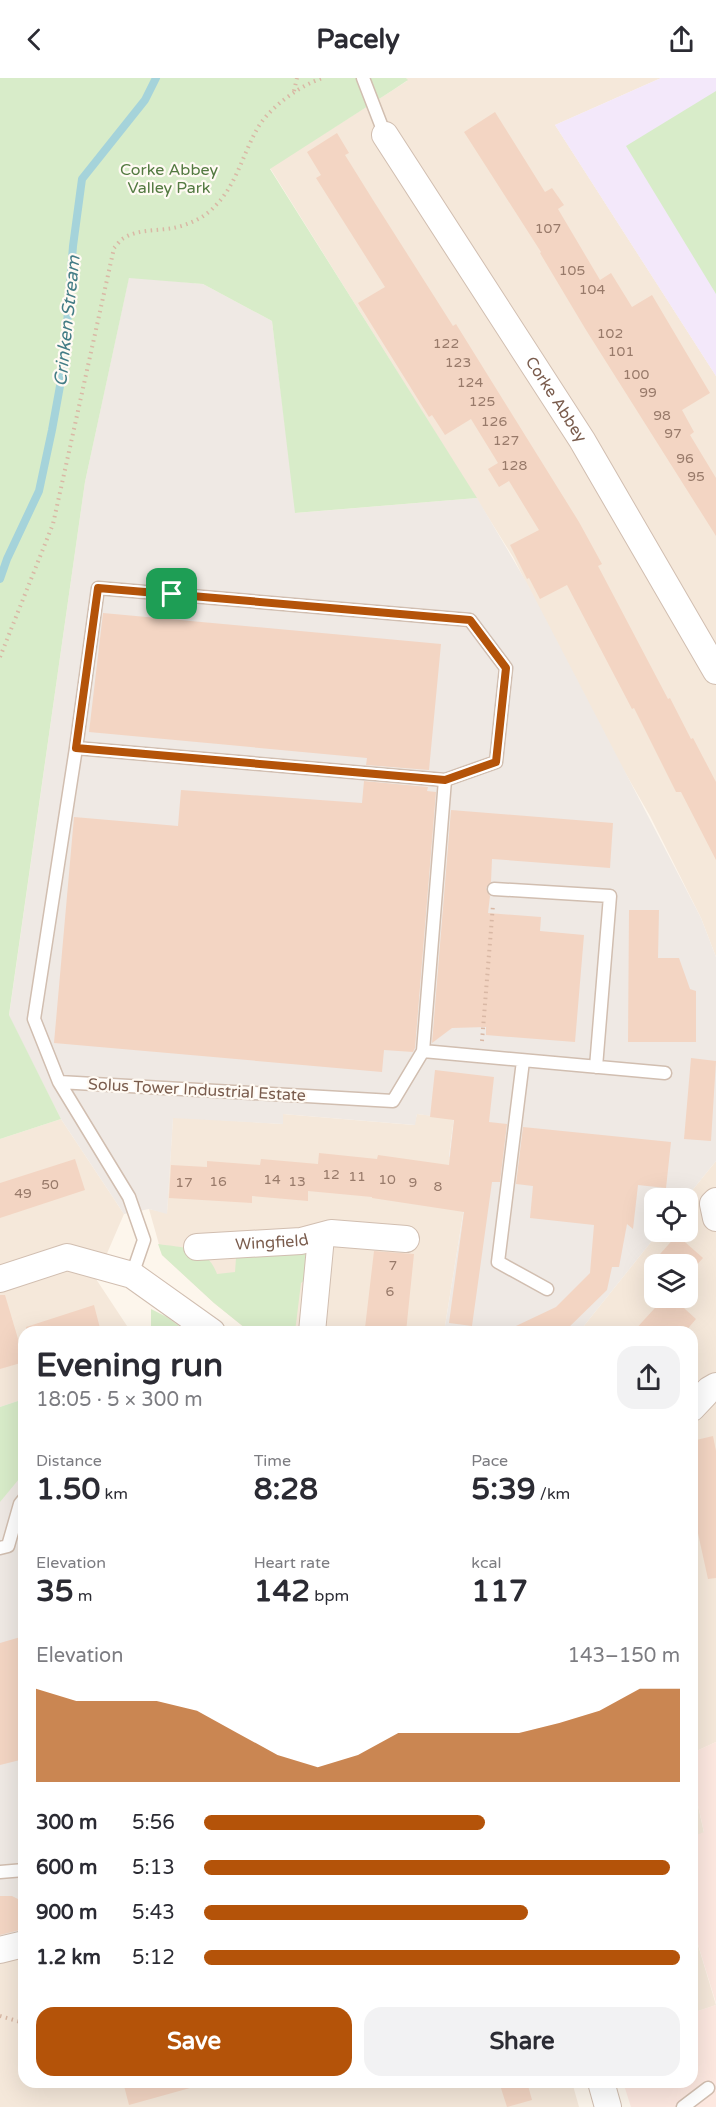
<!DOCTYPE html>
<html lang="en">
<head>
<meta charset="utf-8">
<style>
  :root { --surface:#fff; --page:#f2f2f3; --text:#2b2b33; --muted:#7c7c81; --accent:#b45309 }
  body { margin:0; font-family:"Varela Round",sans-serif; background:var(--page); color:var(--text); height:100vh; display:flex; flex-direction:column; font-size:22px; white-space:nowrap }
  * { box-sizing:border-box; margin:0 }
  p { font-size:20px; color:var(--muted) }
  .icon { flex:none; width:33px; height:33px; fill:none; stroke:currentColor; stroke-width:2; stroke-linecap:round; stroke-linejoin:round }
  .map { position:relative; flex:1; overflow:hidden }
  .sheet { position:absolute; left:18px; top:1248px; width:680px; height:762px; display:flex; flex-direction:column; background:var(--surface); border-radius:18px; box-shadow:0 6px 24px #0002 }
  .sheet>* { flex:none }
  .tools { position:absolute; left:644px; top:1110px; display:grid; gap:12px }
  .tools a { display:grid; place-items:center; width:54px; height:54px; border-radius:12px; background:var(--surface); box-shadow:0 6px 24px #0002; font-size:30px }
  .pin { position:absolute; display:grid; place-items:center; width:51px; height:51px; color:#fff; margin:-26px; border-radius:12px; box-shadow:0 3px 9px #0006 }
  .round { display:grid; place-items:center; flex:none; width:63px; height:63px; border-radius:18px; background:var(--page) }
  .overview { display:flex; align-items:center; justify-content:space-between; height:102px; padding:0 18px }
  h1 { font-size:33px; font-weight:800; line-height:45px }
  .figures { display:grid; grid-template-columns:repeat(3,1fr); gap:9px; height:102px; padding:6px 18px }
  .figures div { display:grid; align-content:center }
  .figures b { font-size:30px; font-weight:800 }
  .figures small { font-size:16px; font-weight:400 }
  .figures p { font-size:16px }
  .chart { height:168px; padding:12px 18px }
  .chart p { display:flex; justify-content:space-between }
  .chart svg { width:100%; height:108px; margin-top:6px; fill:var(--accent); opacity:.7 }
  .button { display:flex; gap:12px; margin-top:auto; padding:12px 18px }
  .button a { flex:1; height:69px; border-radius:18px; background:var(--accent); color:#fff; font-size:24px; font-weight:800; line-height:69px; text-align:center }
  .button a+a { background:var(--page); color:var(--text) }
  ul { padding:0 18px; list-style:none; font-size:20px }
  li { display:grid; grid-template-columns:96px 72px 1fr; align-items:center; height:45px }
  li i { height:15px; border-radius:8px; background:var(--accent) }
  header { display:flex; justify-content:space-between; align-items:center; height:78px; padding:0 18px; background:var(--surface); font-size:27px; font-weight:800 }
  .map>svg:first-child { display:block }
</style>
</head>
<body>
<header><svg class="icon" aria-label="back" viewBox="0 0 24 24"><path d="M15 5l-7 7 7 7"/></svg>Pacely<svg class="icon" aria-label="share" viewBox="0 0 24 24"><path d="M12 15V3M7 8l5-5 5 5M5 13v7h14v-7"/></svg></header>
<div class="map">
<svg width="716" height="2029" viewBox="0 0 716 2029">
  <rect width="100%" height="100%" fill="#fdf6ec"/>
  <path fill="#f5e8da" fill-rule="evenodd" d="M 406,0 L 661,0 L 555,47 L 716,298 L 716,879 L 701,840 L 650,738 L 607,663 L 513,479 L 270,90 L 393,12 L 407,3 Z
    M 283,1036 L 414,1047 L 417,1036 L 454,1040 L 449,1078 L 463,1079 L 469,1099 L 444,1254 L 250,1254 L 214,1225 L 162,1177 L 149,1131 L 167,1135 L 173,1039 L 283,1046 Z
    M 61,1041 L 124,1136 L 96,1201 L 131,1254 L 24,1254 L 24,1321 L 0,1329 L 0,1061 Z
    M 716,1083 L 716,1664 L 692,1675 L 692,1254 L 579,1254 L 659,1154 L 687,1154 L 686,1120 ZM 654,1186 L 687,1186 L 687,1220 L 654,1220 Z
    M 692,1701 L 704,1755 L 692,1759 Z
    M 692,1847 L 716,1927 L 692,1935 Z
    M 24,1852 L 24,2004 L 572,2004 L 579,2029 L 0,2029 L 0,1858 Z"/>
  <path fill="#fde8e0" d="M 716,1664 L 716,1925 L 692,1847 L 692,1759 L 704,1754 L 692,1701 L 692,1675 Z
    M 716,1927 L 716,2029 L 631,2029 L 623,2004 L 692,2004 L 692,1935 Z"/>
  <path fill="#efe9e4" d="M 129,199 L 203,206 L 272,243 L 296,435 L 477,420 L 527,505 L 701,840 L 716,879 L 716,1083 L 686,1120 L 654,1120 L 654,1154 L 659,1154 L 579,1254 L 444,1254 L 469,1100 L 463,1079 L 449,1079 L 454,1041 L 417,1036 L 415,1047 L 283,1036 L 283,1046 L 173,1040 L 167,1136 L 149,1131 L 124,1136 L 61,1041 L 9,938 L 85,404 Z
    M 24,1321 L 24,1852 L 0,1858 L 0,1329 Z"/>
  <path fill="#f3e8fa" d="M 661,0 L 716,0 L 716,298 L 555,47 Z"/>
  <path fill="#d8ecc9" d="M 0,0 L 406,0 L 408,2 L 393,12 L 270,91 L 477,420 L 295,435 L 272,243 L 203,206 L 129,200 L 85,404 L 9,937 L 61,1041 L 0,1061 Z
    M 716,13 L 716,216 L 626,68 Z
    M 158,1166 C 184,1170 207,1168 217,1196 L 235,1194 L 236,1180 L 239,1176 L 304,1173 L 308,1175 L 310,1198 L 301,1205 L 295,1254 L 250,1254 L 214,1225 L 162,1177 Z
    M 151,1231 L 167,1239 L 187,1254 L 151,1254 Z
    M 24,1321 L 24,1395 L 0,1424 L 0,1329 Z"/>
  <g fill="none" stroke-linecap="round" stroke-linejoin="round">
    <path stroke="#a5d3da" stroke-width="8" d="M 0,501 L 7,481 L 39,413 L 52,352 L 64,286 L 73,168 L 82,101 L 145,22 L 156,0"/>
  </g>
  <path fill="#f3d5c3" d="M 495,34 L 545,114 L 552,110 L 564,127 L 558,131 L 600,202 L 611,195 L 632,229 L 652,217 L 710,315 L 682,332 L 694,354 L 690,357 L 716,400 L 716,458 L 586,252 L 540,175 L 541,174 L 464,54 Z
    M 337,55 L 349,75 L 345,77 L 373,122 L 453,248 L 456,246 L 579,444 L 602,486 L 598,488 L 668,621 L 670,620 L 691,661 L 693,660 L 716,704 L 716,782 L 681,714 L 676,714 L 634,630 L 632,631 L 567,507 L 540,521 L 529,500 L 527,501 L 510,467 L 539,452 L 509,403 L 499,409 L 488,391 L 498,385 L 471,341 L 445,357 L 432,337 L 429,339 L 358,225 L 385,209 L 316,100 L 321,97 L 307,74 Z
    M 103,535 L 441,566 L 429,692 L 366,687 L 367,680 L 89,654 Z
    M 364,703 L 428,709 L 427,713 L 436,714 L 415,970 L 413,974 L 384,972 L 382,994 L 54,965 L 74,739 L 178,748 L 181,712 L 362,725 Z
    M 451,732 L 613,745 L 610,790 L 492,781 L 491,804 L 486,810 L 490,818 L 488,835 L 541,839 L 540,853 L 584,857 L 575,964 L 486,957 L 486,949 L 452,950 L 432,965 Z
    M 629,832 L 659,832 L 658,880 L 679,880 L 690,911 L 696,913 L 696,964 L 628,964 Z
    M 691,980 L 716,983 L 711,1063 L 684,1061 Z
    M 435,992 L 494,999 L 489,1044 L 507,1046 L 500,1104 L 492,1104 L 472,1248 L 449,1245 L 464,1134 L 372,1120 L 372,1119 L 308,1113 L 308,1123 L 252,1118 L 252,1125 L 169,1120 L 171,1087 L 207,1089 L 207,1083 L 260,1087 L 261,1081 L 318,1086 L 319,1075 L 377,1081 L 378,1077 L 449,1087 L 454,1042 L 430,1039 Z
    M 523,1049 L 671,1064 L 666,1110 L 638,1107 L 633,1151 L 627,1146 L 619,1189 L 612,1189 L 607,1212 L 564,1254 L 503,1254 L 556,1229 L 590,1195 L 594,1147 L 530,1140 L 533,1108 L 516,1106 Z
    M 75,1081 L 85,1112 L 0,1140 L 0,1105 Z
    M 677,1157 L 703,1180 L 687,1198 L 687,1186 L 671,1186 L 660,1176 Z
    M 374,1173 L 414,1176 L 406,1254 L 365,1250 Z
    M 0,1217 L 5,1217 L 24,1281 L 24,1284 L 0,1291 Z
    M 664,1220 L 673,1220 L 696,1241 L 685,1254 L 633,1254 Z
    M 94,1227 L 101,1254 L 27,1254 L 26,1249 Z
    M 713,1358 L 716,1373 L 716,1500 L 708,1501 L 692,1428 L 692,1363 Z
    M 24,1558 L 24,1681 L 0,1687 L 0,1565 Z
    M 0,1818 L 12,1818 L 24,1824 L 24,1851 L 0,1857 Z
    M 123,2004 L 190,2004 L 190,2010 L 129,2027 Z
    M 499,2004 L 527,2004 L 532,2022 L 507,2029 Z"/>
  <g fill="none" stroke-linecap="round" stroke-linejoin="round">
    <defs>
      <path id="lane" d="M 363,0 L 385,57
        M 494,811 L 610,818 L 596,989
        M 423,973 L 445,702
        M 523,983 L 498,1184 L 547,1211
        M 59,1004 L 34,941 L 76,670 L 98,510 L 470,542 L 506,590 L 496,684 L 445,702 L 76,670
        M 132,1197 L 144,1162 L 129,1119 L 59,1004 L 393,1023 L 423,973 L 665,995
        M 0,1470 L 8,1468 L 20,1426 L 24,1421
        M 0,1794 L 24,1792
        M 683,2029 L 708,2010"/>
      <g id="street">
        <path id="s1" d="M 385,57 L 582,362 L 716,593"/>
        <path d="M 716,1123 L 713,1126 L 716,1140"/>
        <path id="s2" d="M 197,1169 L 301,1163 L 331,1155 L 406,1161"/>
        <path d="M 0,1201 L 67,1179 L 132,1197 L 212,1254"/>
        <path d="M 312,1254 L 321,1159"/>
        <path d="M 692,1330 L 709,1312 L 716,1308"/>
        <path d="M 0,1872 L 24,1866"/>
        <path d="M 601,2004 L 608,2029"/>
      </g>
    </defs>
    <use href="#lane" stroke="#d1beb0" stroke-width="15"/>
    <use href="#street" stroke="#d1beb0" stroke-width="28"/>
    <path stroke="#d9b8a5" stroke-width="4" stroke-dasharray="1.5 4.5" stroke-linecap="butt" d="M 294,13 L 297,0
      M 0,579 L 53,446 L 114,170 C 117,167 120,162 124,160 C 138,151 157,153 173,150 C 189,147 206,139 217,126 C 236,106 243,77 256,53 C 267,31 300,7 323,0
      M 482,963 L 493,827
      M 0,1938 L 24,1945"/>
    <use href="#lane" stroke="#fff" stroke-width="12"/>
    <use href="#street" stroke="#fff" stroke-width="26"/>
  </g>
  <g fill="none" stroke-linecap="round" stroke-linejoin="round">
    <defs>
      <path id="route" d="M 98,510 L 470,542 L 506,590 L 496,684 L 445,702 L 76,670 Z"/>
    </defs>
    <use href="#route" stroke="#fff" stroke-width="12"/>
    <use href="#route" stroke="#b45309" stroke-width="8"/>
  </g>
  <g text-anchor="middle" dominant-baseline="central" stroke-width="4.5" stroke-linejoin="round" paint-order="stroke">
    <g font-size="14" fill="#987a6a">
      <text x="548" y="150">107</text>
      <text x="572" y="192">105</text>
      <text x="592" y="211">104</text>
      <text x="610" y="255">102</text>
      <text x="446" y="265">122</text>
      <text x="621" y="273">101</text>
      <text x="458" y="284">123</text>
      <text x="636" y="296">100</text>
      <text x="470" y="304">124</text>
      <text x="648" y="314">99</text>
      <text x="482" y="323">125</text>
      <text x="662" y="337">98</text>
      <text x="494" y="343">126</text>
      <text x="673" y="355">97</text>
      <text x="506" y="362">127</text>
      <text x="685" y="380">96</text>
      <text x="514" y="387">128</text>
      <text x="696" y="398">95</text>
      <text x="331" y="1096">12</text>
      <text x="357" y="1098">11</text>
      <text x="272" y="1101">14</text>
      <text x="387" y="1101">10</text>
      <text x="218" y="1103">16</text>
      <text x="297" y="1103">13</text>
      <text x="184" y="1104">17</text>
      <text x="413" y="1104">9</text>
      <text x="50" y="1106">50</text>
      <text x="438" y="1108">8</text>
      <text x="23" y="1115">49</text>
      <text x="393" y="1187">7</text>
      <text x="390" y="1213">6</text>
    </g>
    <g font-size="16" fill="#537a41" stroke="#fffaf3">
      <text x="169" y="92">Corke Abbey<tspan x="169" dy="18">Valley Park</tspan></text>
    </g>
    <g font-size="16" fill="#7a5c4d" stroke="#fffaf3">
      <text stroke="none"><textPath href="#s1" startOffset="315">Corke Abbey</textPath></text>
      <text transform="translate(197 1012) rotate(3)">Solus Tower Industrial Estate</text>
      <text stroke="none"><textPath href="#s2" startOffset="75">Wingfield</textPath></text>
    </g>
    <g font-size="18" font-style="italic" fill="#437c86" stroke="#fffaf3">
      <text transform="translate(67 243) rotate(-84)">Crinken Stream</text>
    </g>
  </g>
</svg>
<div class="tools">
<a><svg class="icon" aria-label="locate" viewBox="0 0 24 24"><circle cx="12" cy="12" r="6"/><path d="M12 2v4M12 18v4M2 12h4M18 12h4"/></svg></a>
<a><svg class="icon" aria-label="layers" viewBox="0 0 24 24"><path d="M12 4l9 5-9 5-9-5zM3 14l9 5 9-5"/></svg></a>
</div>
<div class="pin" style="left:172px;top:516px;background:#1e9e55"><svg class="icon" aria-label="arrive" viewBox="0 0 24 24"><path d="M6 21V4h12l-3 4 3 4H6"/></svg></div>
<section class="sheet">
<div class="overview"><div><h1>Evening run</h1><p>18:05 · 5 × 300 m</p></div><a class="round"><svg class="icon" aria-label="share" viewBox="0 0 24 24"><path d="M12 15V3M7 8l5-5 5 5M5 13v7h14v-7"/></svg></a></div>
<div class="figures">
<div><p>Distance</p><b>1.50<small> km</small></b></div>
<div><p>Time</p><b>8:28</b></div>
<div><p>Pace</p><b>5:39<small> /km</small></b></div>
</div>
<div class="figures">
<div><p>Elevation</p><b>35<small> m</small></b></div>
<div><p>Heart rate</p><b>142<small> bpm</small></b></div>
<div><p>kcal</p><b>117</b></div>
</div>
<div class="chart"><p><span>Elevation</span>143–150 m</p>
<svg viewBox="0 0 160 44" preserveAspectRatio="none"><path d="M0 44V6L10 11L20 11L30 11L40 15L50 24L60 33L70 38L80 33L90 24L100 24L110 24L120 24L130 20L140 15L150 6L160 6V44z"/></svg>
</div>
<ul>
<li><b>300 m</b>5:56<i style="width:59%"></i></li>
<li><b>600 m</b>5:13<i style="width:98%"></i></li>
<li><b>900 m</b>5:43<i style="width:68%"></i></li>
<li><b>1.2 km</b>5:12<i style="width:100%"></i></li>
</ul>
<div class="button"><a>Save</a><a>Share</a></div>
</section>
</div>
</body>
</html>
